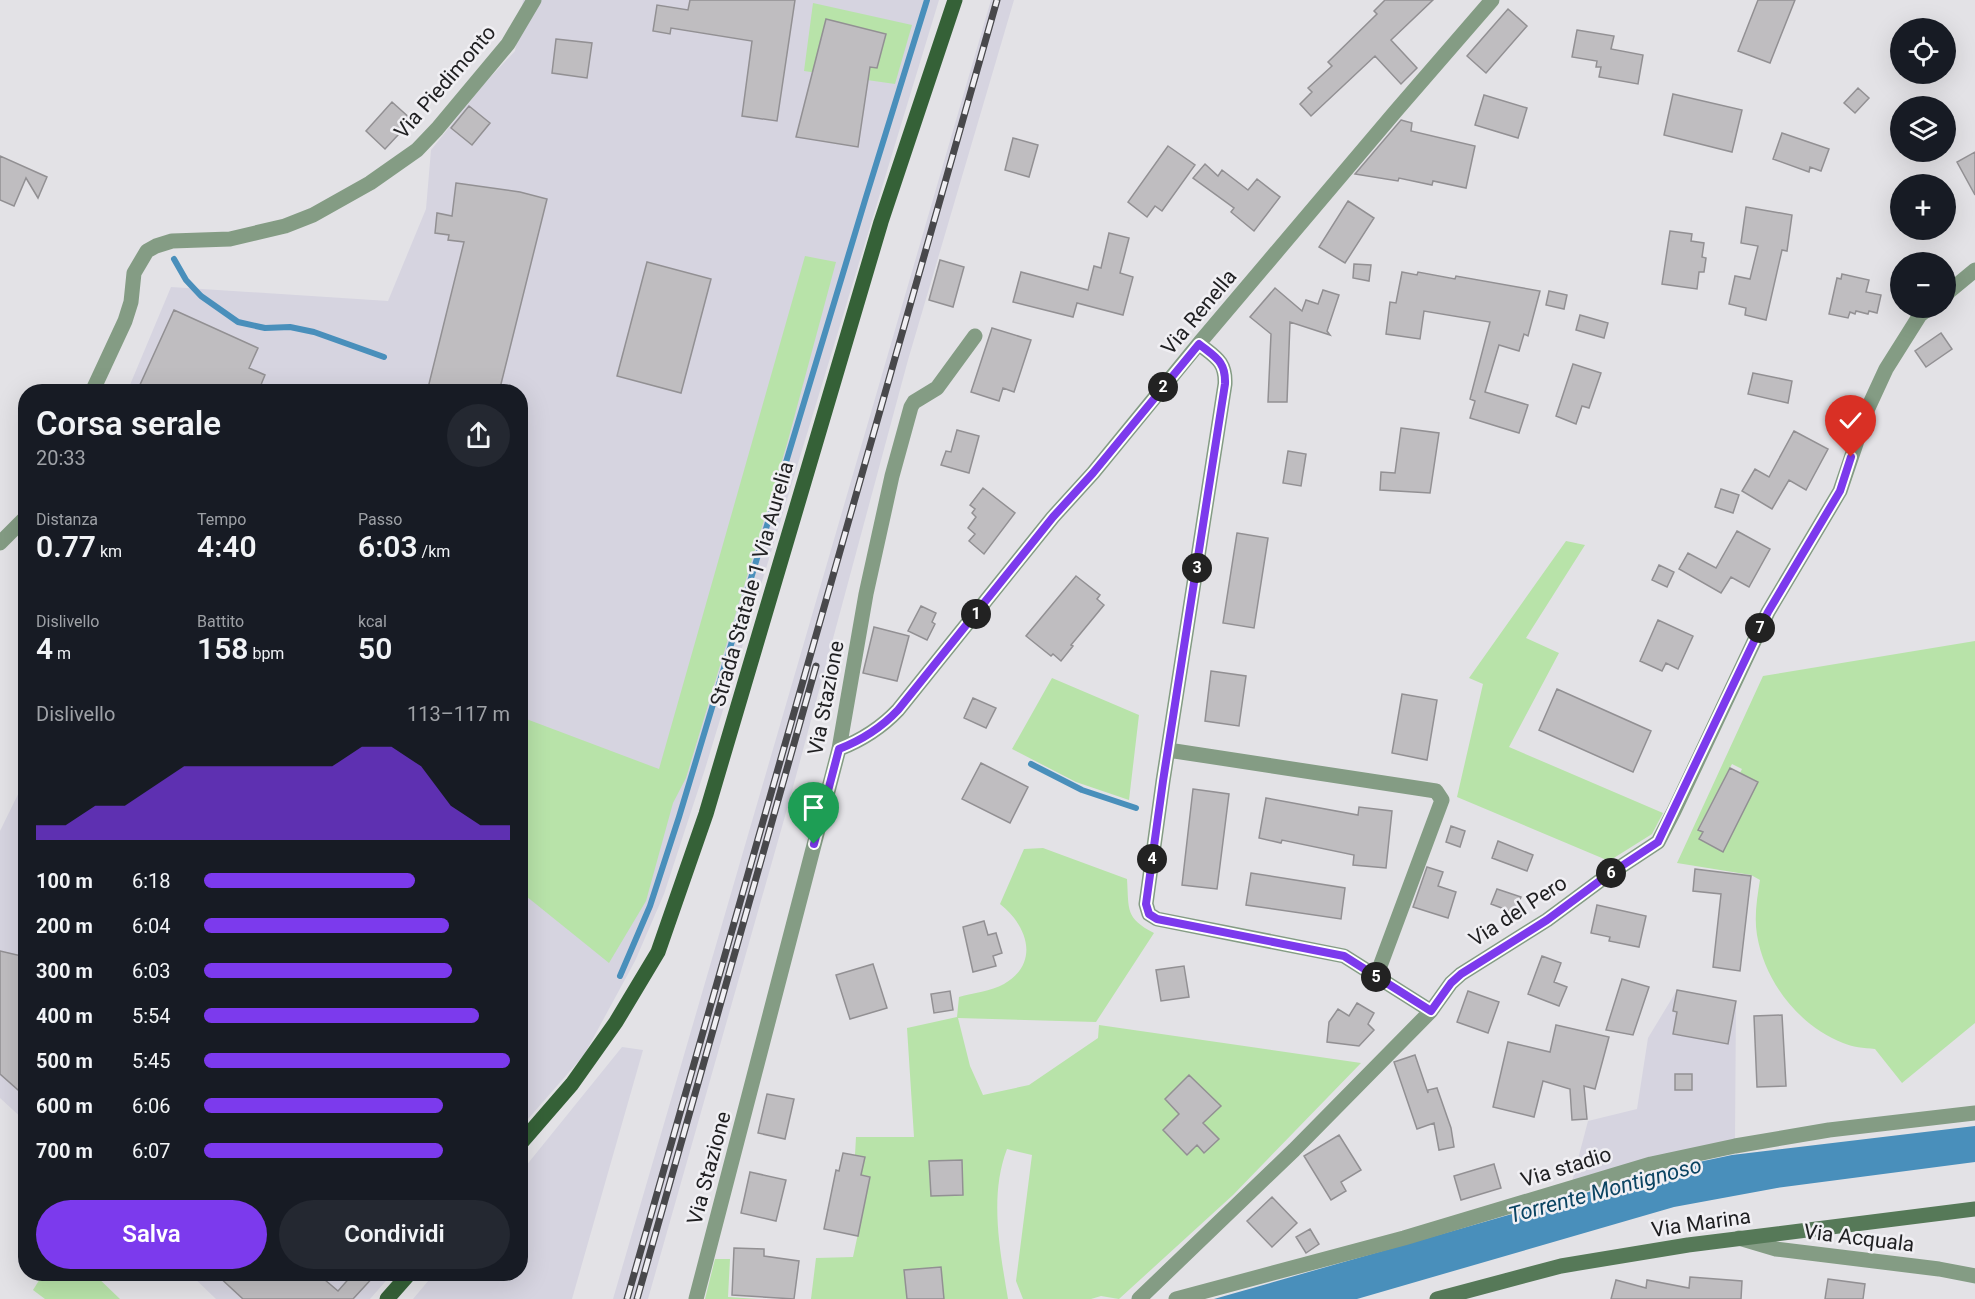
<!DOCTYPE html>
<html lang="it">
<head>
<meta charset="utf-8">
<style>
  :root { --surface:#171b24; --page:#242831; --text:#f1f3f6; --muted:#9ea1a6; --accent:#7c3aed }
  body { margin:0; font-family:Roboto,sans-serif; background:var(--page); color:var(--text); height:100vh; display:flex; flex-direction:column; font-size:22px; white-space:nowrap }
  * { box-sizing:border-box; margin:0 }
  p { font-size:20px; color:var(--muted) }
  .icon { flex:none; width:33px; height:33px; fill:none; stroke:currentColor; stroke-width:2; stroke-linecap:round; stroke-linejoin:round }
  .map { position:relative; flex:1; overflow:hidden }
  .sheet { position:absolute; left:18px; top:384px; width:510px; height:897px; display:flex; flex-direction:column; background:var(--surface); border-radius:24px; box-shadow:0 6px 24px #0002 }
  .sheet>* { flex:none }
  .buttons { position:absolute; left:1890px; top:18px; display:grid; gap:12px }
  .buttons a { display:grid; place-items:center; width:66px; height:66px; border-radius:50%; background:var(--surface); box-shadow:0 6px 24px #0002; font-size:30px }
  .pin { position:absolute; display:grid; place-items:center; width:51px; height:51px; color:#fff; margin:-62px -26px; border-radius:50% 50% 50% 0; rotate:-45deg; box-shadow:0 0 6px #0007 }
  .pin .icon { rotate:45deg }
  .km { position:absolute; width:30px; height:30px; margin:-15px; border-radius:50%; background:#222; color:#fff; font-size:16px; line-height:30px; text-align:center }
  .round { display:grid; place-items:center; flex:none; width:63px; height:63px; border-radius:32px; background:var(--page) }
  .head { display:flex; align-items:center; justify-content:space-between; height:102px; padding:0 18px }
  h1 { font-size:33px; font-weight:600; line-height:45px }
  .figures { display:grid; grid-template-columns:repeat(3,1fr); gap:9px; height:102px; padding:6px 18px }
  .figures div { display:grid; align-content:center }
  .figures b { font-size:30px; font-weight:600 }
  .figures small { font-size:16px; font-weight:400 }
  .figures p { font-size:16px }
  .chart { height:168px; padding:12px 18px }
  .chart p { display:flex; justify-content:space-between }
  .chart svg { width:100%; height:108px; margin-top:6px; fill:var(--accent); opacity:.7 }
  .action { display:flex; gap:12px; margin-top:auto; padding:12px 18px }
  .action a { flex:1; height:69px; border-radius:36px; background:var(--accent); color:#fff; font-size:24px; font-weight:600; line-height:69px; text-align:center }
  .action a+a { background:var(--page); color:var(--text) }
  ul { padding:0 18px; list-style:none; font-size:20px }
  li { display:grid; grid-template-columns:96px 72px 1fr; align-items:center; height:45px }
  li i { height:15px; border-radius:8px; background:var(--accent) }
  .map>svg:first-child { display:block }
</style>
</head>
<body>
<div class="map">
<svg width="1975" height="1299" viewBox="0 0 1975 1299">
  <rect width="100%" height="100%" fill="#e3e2e6"/>
  <path fill="#d6d4e0" d="M 523,0 L 939,0 L 705,769 L 664,894 L 635,961 L 584,1055 L 521,1127 L 520,392 L 127,392 L 171,287 L 388,301 L 426,209 L 431,150 L 484,84 L 515,51 Z
    M 991,0 L 1014,0 L 908,360 L 789,802 L 648,1299 L 613,1299 Z
    M 25,780 L 25,1121 L 0,1098 L 0,831 Z
    M 1677,990 L 1673,1011 L 1677,1012 L 1674,1034 L 1727,1044 L 1736,1001 L 1735,1139 L 1572,1182 L 1588,1121 L 1637,1109 L 1648,1038 Z
    M 622,1047 L 643,1050 L 572,1299 L 413,1299 L 434,1274 L 520,1274 L 521,1172 Z
    M 190,1274 L 392,1274 L 370,1299 L 216,1299 Z"/>
  <path fill="#b8e3a9" fill-rule="evenodd" d="M 813,3 L 912,25 L 895,84 L 804,71 Z
    M 805,256 L 836,262 L 787,444 L 686,778 L 673,803 L 646,901 L 609,963 L 521,892 L 521,717 L 659,769 Z
    M 1566,541 L 1585,545 L 1526,638 L 1559,653 L 1509,747 L 1663,813 L 1652,834 L 1609,861 L 1457,797 L 1483,684 L 1469,678 Z
    M 1975,641 L 1975,1023 L 1902,1083 L 1875,1049 C 1864,1048 1852,1047 1843,1043 C 1798,1025 1765,982 1757,935 C 1754,917 1757,898 1760,880 L 1751,875 L 1677,863 L 1763,676 ZM 1732,764 L 1742,769 L 1740,773 L 1757,782 L 1729,823 L 1735,827 L 1725,848 L 1699,839 L 1703,832 L 1698,829 Z
    M 1052,678 L 1139,715 L 1129,800 L 1076,782 L 1012,749 Z
    M 1043,848 L 1127,879 C 1129,910 1125,918 1154,933 L 1096,1022 L 958,1018 L 970,1066 L 983,1095 L 1029,1085 L 1098,1038 L 1099,1025 L 1361,1063 L 1233,1195 L 1119,1299 L 1101,1296 L 1091,1299 L 1023,1299 L 1016,1281 L 1032,1155 L 1007,1149 C 989,1196 1000,1251 1008,1299 L 811,1299 L 816,1258 L 853,1257 L 870,1177 L 861,1175 L 864,1158 L 855,1155 L 856,1137 L 914,1137 L 907,1028 L 957,1017 L 959,997 C 973,993 991,991 1004,984 C 1040,963 1028,926 1000,904 L 1024,849 Z
    M 715,1259 L 730,1259 L 728,1297 L 758,1299 L 705,1299 Z
    M 43,1274 L 94,1274 L 120,1299 L 45,1299 L 33,1290 Z"/>
  <path fill="#498fbb" d="M 1975,1126 L 1975,1162 L 1777,1188 L 1674,1207 L 1357,1299 L 1214,1299 L 1680,1166 L 1732,1155 Z"/>
  <g fill="none" stroke-linecap="round" stroke-linejoin="round">
    <path stroke="#498fbb" stroke-width="6" d="M 174,259 L 186,280 L 201,296 L 238,322 L 265,328 L 290,327 L 314,332 L 384,357
      M 1031,764 L 1082,790 L 1136,808
      M 620,976 L 650,906 L 679,817 L 866,197 L 927,0"/>
  </g>
  <path fill="#bfbdc0" stroke="#929093" stroke-width="1.5" d="M 690,0 L 795,0 L 777,121 L 742,116 L 752,41 L 671,28 L 670,34 L 653,31 L 657,5 L 688,10 Z
    M 1385,0 L 1433,0 L 1391,40 L 1417,68 L 1401,84 L 1375,56 L 1311,116 L 1300,104 L 1312,92 L 1308,88 L 1332,66 L 1328,62 L 1377,14 L 1374,11 Z
    M 1758,0 L 1795,0 L 1770,63 L 1738,51 Z
    M 1508,9 L 1527,26 L 1486,73 L 1467,56 Z
    M 826,19 L 886,34 L 877,68 L 870,67 L 858,147 L 796,137 Z
    M 1577,30 L 1614,36 L 1611,49 L 1643,55 L 1638,84 L 1599,77 L 1601,67 L 1596,67 L 1597,61 L 1572,57 Z
    M 556,39 L 592,43 L 587,78 L 552,73 Z
    M 1858,88 L 1869,98 L 1855,113 L 1844,103 Z
    M 1673,94 L 1742,110 L 1732,152 L 1664,135 Z
    M 1484,95 L 1527,108 L 1518,138 L 1475,125 Z
    M 392,102 L 412,120 L 385,149 L 366,131 Z
    M 469,106 L 490,123 L 472,145 L 451,128 Z
    M 1401,120 L 1412,123 L 1411,131 L 1475,146 L 1466,188 L 1433,181 L 1432,185 L 1399,178 L 1398,181 L 1355,174 Z
    M 1782,133 L 1829,149 L 1821,171 L 1810,167 L 1809,172 L 1773,159 Z
    M 1013,138 L 1038,145 L 1029,177 L 1005,170 Z
    M 1168,146 L 1195,165 L 1162,211 L 1155,206 L 1147,217 L 1128,202 Z
    M 1975,152 L 1975,195 L 1957,162 Z
    M 0,156 L 47,177 L 38,198 L 26,178 L 14,206 L 0,200 Z
    M 1205,164 L 1218,176 L 1222,170 L 1248,190 L 1257,179 L 1280,197 L 1254,231 L 1231,212 L 1234,208 L 1193,178 Z
    M 456,183 L 520,192 L 547,199 L 499,392 L 427,392 L 464,242 L 448,240 L 449,235 L 435,233 L 437,213 L 452,216 Z
    M 1348,201 L 1374,218 L 1345,263 L 1319,247 Z
    M 1746,207 L 1792,215 L 1787,251 L 1782,250 L 1766,320 L 1745,315 L 1746,308 L 1729,304 L 1735,276 L 1750,279 L 1758,246 L 1741,243 Z
    M 1670,231 L 1692,234 L 1691,241 L 1704,243 L 1702,257 L 1706,258 L 1704,272 L 1699,272 L 1697,289 L 1662,284 Z
    M 1109,233 L 1129,238 L 1120,273 L 1133,277 L 1123,315 L 1077,303 L 1073,317 L 1013,302 L 1021,272 L 1088,290 L 1094,266 L 1101,268 Z
    M 940,260 L 964,267 L 953,307 L 929,300 Z
    M 647,262 L 711,279 L 681,393 L 617,376 Z
    M 1354,264 L 1371,265 L 1369,281 L 1353,278 Z
    M 1402,272 L 1417,275 L 1418,272 L 1455,279 L 1456,276 L 1540,291 L 1528,336 L 1524,334 L 1519,351 L 1499,345 L 1485,392 L 1528,405 L 1519,433 L 1470,418 L 1475,401 L 1470,399 L 1490,322 L 1424,311 L 1420,339 L 1386,334 L 1390,302 L 1396,303 Z
    M 1842,274 L 1869,280 L 1866,292 L 1881,295 L 1877,313 L 1869,311 L 1868,314 L 1856,311 L 1855,314 L 1850,312 L 1848,318 L 1829,314 L 1837,278 L 1841,279 Z
    M 1275,288 L 1302,311 L 1306,300 L 1318,304 L 1323,290 L 1339,295 L 1327,331 L 1330,335 L 1290,322 L 1287,402 L 1268,402 L 1271,334 L 1250,317 Z
    M 1549,291 L 1567,295 L 1564,309 L 1546,305 Z
    M 174,310 L 258,348 L 249,368 L 265,375 L 258,392 L 149,392 L 139,387 Z
    M 1580,315 L 1608,323 L 1604,338 L 1576,330 Z
    M 992,328 L 1031,340 L 1014,392 L 1003,388 L 999,401 L 971,392 Z
    M 1941,333 L 1952,349 L 1926,367 L 1915,351 Z
    M 1573,364 L 1601,373 L 1589,408 L 1582,406 L 1576,424 L 1556,416 Z
    M 1753,373 L 1792,381 L 1788,403 L 1748,394 Z
    M 1401,428 L 1439,433 L 1430,493 L 1380,490 L 1381,472 L 1395,473 Z
    M 957,430 L 979,436 L 969,473 L 941,465 L 946,451 L 951,452 Z
    M 1794,431 L 1828,449 L 1806,490 L 1789,480 L 1772,509 L 1742,491 L 1755,469 L 1769,477 Z
    M 1288,451 L 1306,454 L 1301,486 L 1283,483 Z
    M 983,488 L 1015,513 L 984,554 L 969,541 L 975,534 L 968,528 L 976,517 L 972,513 L 975,509 L 970,505 Z
    M 1721,489 L 1739,495 L 1733,513 L 1715,507 Z
    M 1737,531 L 1770,549 L 1749,587 L 1731,577 L 1721,593 L 1679,569 L 1688,553 L 1716,568 Z
    M 1237,533 L 1268,538 L 1254,628 L 1223,623 Z
    M 1659,565 L 1674,572 L 1667,587 L 1652,580 Z
    M 1076,576 L 1100,595 L 1097,599 L 1104,605 L 1071,645 L 1073,646 L 1061,661 L 1053,654 L 1051,656 L 1026,636 Z
    M 921,606 L 936,613 L 932,622 L 935,624 L 927,640 L 908,631 Z
    M 1658,620 L 1693,636 L 1678,669 L 1666,663 L 1662,671 L 1640,661 Z
    M 874,627 L 909,636 L 897,681 L 863,673 Z
    M 1211,671 L 1246,676 L 1239,726 L 1205,721 Z
    M 1557,689 L 1651,731 L 1633,772 L 1539,730 Z
    M 1402,694 L 1437,700 L 1427,760 L 1392,753 Z
    M 973,698 L 996,708 L 986,728 L 964,718 Z
    M 981,763 L 1028,787 L 1010,823 L 962,799 Z
    M 1730,768 L 1758,782 L 1723,852 L 1699,839 L 1703,832 L 1698,830 Z
    M 1193,789 L 1229,794 L 1217,889 L 1182,885 Z
    M 1266,798 L 1358,815 L 1359,807 L 1392,811 L 1386,868 L 1353,865 L 1354,855 L 1282,840 L 1281,843 L 1259,838 Z
    M 1451,826 L 1465,831 L 1460,847 L 1446,842 Z
    M 1498,841 L 1533,855 L 1527,871 L 1492,858 Z
    M 1427,867 L 1443,872 L 1438,886 L 1456,892 L 1448,918 L 1413,907 Z
    M 1695,869 L 1751,876 L 1740,971 L 1713,967 L 1721,894 L 1693,891 Z
    M 1251,873 L 1345,888 L 1341,919 L 1246,905 Z
    M 1497,889 L 1521,897 L 1515,913 L 1491,904 Z
    M 1597,905 L 1646,916 L 1639,947 L 1609,941 L 1610,937 L 1591,933 Z
    M 984,921 L 988,935 L 996,933 L 1002,953 L 993,956 L 996,966 L 973,972 L 963,927 Z
    M 0,951 L 26,957 L 26,1097 L 0,1074 Z
    M 1542,956 L 1561,963 L 1554,982 L 1567,987 L 1559,1006 L 1528,994 Z
    M 873,964 L 887,1008 L 850,1019 L 836,975 Z
    M 1184,966 L 1189,997 L 1161,1001 L 1156,970 Z
    M 1622,979 L 1649,987 L 1633,1035 L 1606,1030 Z
    M 1677,990 L 1736,1001 L 1728,1044 L 1673,1034 L 1677,1012 L 1673,1011 Z
    M 950,991 L 953,1010 L 934,1013 L 931,994 Z
    M 1468,991 L 1499,1002 L 1488,1033 L 1457,1022 Z
    M 1357,1003 L 1374,1013 L 1368,1024 L 1374,1030 L 1359,1046 L 1327,1042 L 1329,1022 L 1338,1009 L 1349,1016 Z
    M 1782,1015 L 1786,1086 L 1757,1087 L 1754,1016 Z
    M 1556,1025 L 1609,1037 L 1595,1089 L 1584,1086 L 1587,1119 L 1572,1120 L 1570,1089 L 1543,1081 L 1534,1117 L 1493,1107 L 1508,1042 L 1550,1052 Z
    M 1415,1055 L 1428,1093 L 1428,1090 L 1437,1088 L 1451,1128 L 1454,1147 L 1439,1150 L 1434,1123 L 1417,1129 L 1394,1062 Z
    M 1675,1074 L 1692,1074 L 1692,1090 L 1675,1090 Z
    M 1189,1075 L 1221,1106 L 1203,1123 L 1219,1139 L 1204,1153 L 1197,1145 L 1187,1155 L 1163,1130 L 1179,1114 L 1165,1099 Z
    M 767,1094 L 794,1099 L 785,1139 L 758,1133 Z
    M 1339,1135 L 1361,1170 L 1341,1182 L 1346,1191 L 1331,1200 L 1304,1156 Z
    M 843,1153 L 865,1157 L 861,1175 L 870,1177 L 858,1236 L 824,1229 L 836,1170 L 839,1171 Z
    M 962,1160 L 963,1195 L 931,1196 L 929,1161 Z
    M 1494,1164 L 1501,1188 L 1461,1200 L 1454,1176 Z
    M 750,1172 L 786,1180 L 776,1221 L 741,1213 Z
    M 1272,1197 L 1297,1223 L 1272,1247 L 1247,1221 Z
    M 1310,1229 L 1319,1244 L 1306,1253 L 1296,1237 Z
    M 734,1248 L 764,1249 L 764,1256 L 799,1261 L 794,1299 L 732,1295 Z
    M 941,1267 L 944,1299 L 907,1299 L 904,1270 Z
    M 216,1274 L 318,1274 L 338,1291 L 353,1274 L 376,1274 L 353,1299 L 243,1299 Z
    M 1690,1277 L 1742,1281 L 1741,1299 L 1611,1299 L 1616,1280 L 1646,1288 L 1647,1280 L 1689,1288 Z
    M 1828,1279 L 1865,1284 L 1863,1299 L 1825,1299 Z"/>
  <g fill="none" stroke-linecap="round" stroke-linejoin="round">
    <path stroke="#849c84" stroke-width="15" d="M 1946,294 L 1975,270
      M 1199,344 C 1215,357 1226,361 1225,384 L 1163,781 L 1146,904 L 1149,914 L 1157,919 L 1344,956 L 1431,1011
      M 92,392 L 125,321 L 131,302 L 134,273 L 147,251 L 156,246 L 172,241 L 230,239 L 285,226 L 313,215 L 370,183 L 417,150 L 437,129 L 508,44 L 534,0
      M 0,543 L 26,517
      M 839,749 C 862,740 881,728 898,710 L 1053,517 L 1093,473 L 1201,341 L 1395,112 L 1492,0
      M 1168,750 L 1436,791 L 1442,800 L 1376,977
      M 1739,1238 L 1776,1249 L 1939,1269 L 1975,1276
      M 696,1299 L 839,749 L 866,594 L 892,476 L 911,407 L 914,402 L 937,388 L 975,336
      M 1139,1299 L 1294,1150 L 1431,1011 L 1451,983 L 1461,974 L 1547,920 L 1605,877 L 1658,842 L 1674,811 L 1768,612 L 1840,491 L 1868,408 L 1886,369 L 1920,315 L 1929,308
      M 1176,1299 L 1404,1238 L 1651,1164 L 1735,1146 L 1829,1130 L 1975,1113"/>
    <path stroke="#567958" stroke-width="15" d="M 1437,1299 L 1561,1266 L 1688,1245 L 1975,1209"/>
    <path stroke="#356137" stroke-width="15" d="M 520,1144 L 572,1084 L 616,1022 L 658,952 L 706,814 L 881,222 L 955,0
      M 387,1299 L 409,1274"/>
    <defs>
      <path id="rail" d="M 627,1299 L 997,0
        M 637,1299 L 816,666"/>
    </defs>
    <use href="#rail" stroke="#48484b" stroke-width="7"/>
    <use href="#rail" stroke="#f0eff3" stroke-width="4.5" stroke-dasharray="14" stroke-linecap="butt"/>
  </g>
  <g fill="none" stroke-linecap="round" stroke-linejoin="round">
    <defs>
      <path id="route" d="M 814,844 L 839,749 C 862,740 881,728 898,710 L 1053,517 L 1093,473 L 1199,344 C 1215,357 1226,361 1225,384 L 1163,781 L 1146,904 L 1149,914 L 1157,919 L 1344,956 L 1431,1011 L 1451,983 L 1461,974 L 1547,920 L 1605,877 L 1658,842 L 1768,612 L 1840,491 L 1851,457"/>
    </defs>
    <use href="#route" stroke="#fff" stroke-width="12"/>
    <use href="#route" stroke="#7c3aed" stroke-width="8"/>
  </g>
  <g text-anchor="middle" dominant-baseline="central" stroke-width="5" stroke-linejoin="round" paint-order="stroke">
    <g font-size="21" fill="#1f1f21" stroke="#f0eff3">
      <text transform="translate(445 82) rotate(-49)">Via Piedimonto</text>
      <text transform="translate(1199 312) rotate(-50)">Via Renella</text>
      <text transform="translate(752 584) rotate(-74)">Strada Statale 1 Via Aurelia</text>
      <text transform="translate(826 698) rotate(-79)">Via Stazione</text>
      <text transform="translate(1518 911) rotate(-33)">Via del Pero</text>
      <text transform="translate(1566 1167) rotate(-17)">Via stadio</text>
      <text transform="translate(709 1168) rotate(-75)">Via Stazione</text>
      <text transform="translate(1701 1223) rotate(-8)">Via Marina</text>
      <text transform="translate(1859 1238) rotate(7)">Via Acquala</text>
    </g>
    <g font-size="22" font-style="italic" fill="#0b4462" stroke="#f0eff3">
      <text transform="translate(1605 1190) rotate(-15)">Torrente Montignoso</text>
    </g>
  </g>
</svg>
<div class="buttons">
<a><svg class="icon" aria-label="locate" viewBox="0 0 24 24"><circle cx="12" cy="12" r="6"/><path d="M12 2v4M12 18v4M2 12h4M18 12h4"/></svg></a>
<a><svg class="icon" aria-label="layers" viewBox="0 0 24 24"><path d="M12 4l9 5-9 5-9-5zM3 14l9 5 9-5"/></svg></a>
<a>+</a>
<a>−</a>
</div>
<div class="pin" style="left:814px;top:844px;background:#1e9e55"><svg class="icon" aria-label="arrive" viewBox="0 0 24 24"><path d="M6 21V4h12l-3 4 3 4H6"/></svg></div>
<div class="pin" style="left:1851px;top:457px;background:#d93025"><svg class="icon" aria-label="check" viewBox="0 0 24 24"><path d="M5 12l5 5 9-10"/></svg></div>
<b class="km" style="left:976px;top:614px">1</b>
<b class="km" style="left:1163px;top:387px">2</b>
<b class="km" style="left:1197px;top:568px">3</b>
<b class="km" style="left:1152px;top:859px">4</b>
<b class="km" style="left:1376px;top:977px">5</b>
<b class="km" style="left:1611px;top:873px">6</b>
<b class="km" style="left:1760px;top:628px">7</b>
<section class="sheet">
<div class="head"><div><h1>Corsa serale</h1><p>20:33</p></div><a class="round"><svg class="icon" aria-label="share" viewBox="0 0 24 24"><path d="M12 15V3M7 8l5-5 5 5M5 13v7h14v-7"/></svg></a></div>
<div class="figures">
<div><p>Distanza</p><b>0.77<small> km</small></b></div>
<div><p>Tempo</p><b>4:40</b></div>
<div><p>Passo</p><b>6:03<small> /km</small></b></div>
</div>
<div class="figures">
<div><p>Dislivello</p><b>4<small> m</small></b></div>
<div><p>Battito</p><b>158<small> bpm</small></b></div>
<div><p>kcal</p><b>50</b></div>
</div>
<div class="chart"><p><span>Dislivello</span>113–117 m</p>
<svg viewBox="0 0 160 44" preserveAspectRatio="none"><path d="M0 44V38L10 38L20 30L30 30L40 22L50 14L60 14L70 14L80 14L90 14L100 14L110 6L120 6L130 14L140 30L150 38L160 38V44z"/></svg>
</div>
<ul>
<li><b>100 m</b>6:18<i style="width:69%"></i></li>
<li><b>200 m</b>6:04<i style="width:80%"></i></li>
<li><b>300 m</b>6:03<i style="width:81%"></i></li>
<li><b>400 m</b>5:54<i style="width:90%"></i></li>
<li><b>500 m</b>5:45<i style="width:100%"></i></li>
<li><b>600 m</b>6:06<i style="width:78%"></i></li>
<li><b>700 m</b>6:07<i style="width:78%"></i></li>
</ul>
<div class="action"><a>Salva</a><a>Condividi</a></div>
</section>
</div>
</body>
</html>
